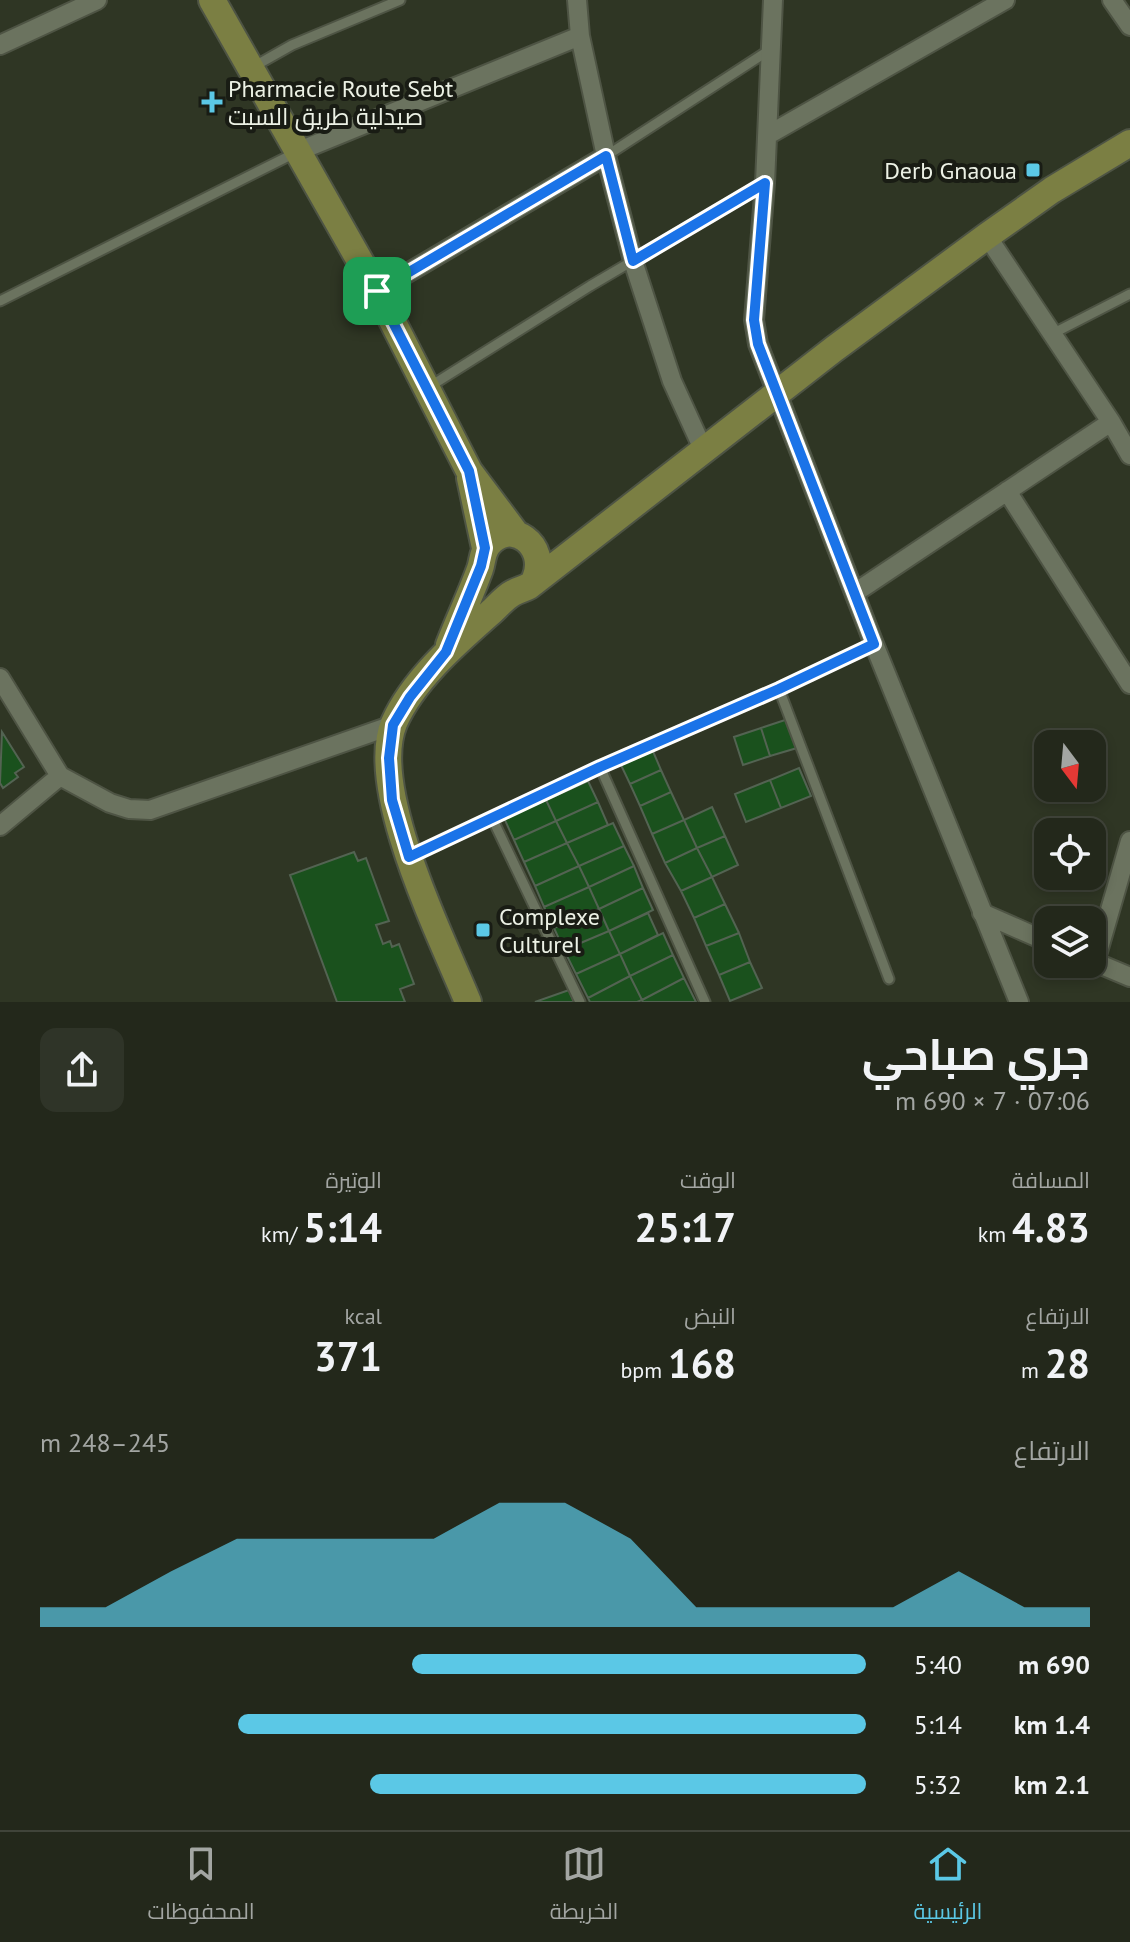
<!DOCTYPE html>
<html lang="ar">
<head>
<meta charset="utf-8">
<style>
  :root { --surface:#23281b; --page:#2f3428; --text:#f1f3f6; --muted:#a3a6a3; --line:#40443a; --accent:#5bc8e6 }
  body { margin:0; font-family:"PT Sans",Cairo,sans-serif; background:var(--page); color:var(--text); direction:rtl; height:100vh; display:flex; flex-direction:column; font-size:30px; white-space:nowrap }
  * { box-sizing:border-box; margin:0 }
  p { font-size:26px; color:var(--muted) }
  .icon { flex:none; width:44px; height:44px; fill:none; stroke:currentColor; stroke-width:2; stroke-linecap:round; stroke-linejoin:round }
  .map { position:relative; height:1002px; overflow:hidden; direction:ltr }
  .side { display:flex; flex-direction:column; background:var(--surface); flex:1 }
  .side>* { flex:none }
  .needle { width:52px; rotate:164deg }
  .buttons { position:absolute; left:1034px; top:730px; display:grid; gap:16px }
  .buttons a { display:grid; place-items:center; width:72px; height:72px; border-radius:16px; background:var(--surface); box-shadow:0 4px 12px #0003,0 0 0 2px var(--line); font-size:40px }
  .pin { position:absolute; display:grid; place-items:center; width:68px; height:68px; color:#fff; margin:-34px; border-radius:16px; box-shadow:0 4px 12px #0006 }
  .round { display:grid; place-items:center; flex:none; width:84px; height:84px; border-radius:16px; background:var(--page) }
  .headline { display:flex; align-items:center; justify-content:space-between; height:136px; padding:0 40px }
  h1 { font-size:44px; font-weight:700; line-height:60px }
  .stats { display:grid; grid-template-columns:repeat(3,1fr); gap:12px; height:136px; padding:8px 40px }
  .stats div { display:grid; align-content:center }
  .stats b { font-size:40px; font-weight:700 }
  .stats small { font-size:22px; font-weight:400 }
  .stats p { font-size:22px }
  .chart { height:224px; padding:16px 40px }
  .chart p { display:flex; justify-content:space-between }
  .chart svg { width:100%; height:144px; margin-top:8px; fill:var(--accent); opacity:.7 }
  ul { padding:0 40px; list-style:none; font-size:26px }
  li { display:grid; grid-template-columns:128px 96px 1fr; align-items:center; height:60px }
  li i { height:20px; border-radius:10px; background:var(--accent) }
  .menu { display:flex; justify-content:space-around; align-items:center; height:112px; border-top:2px solid var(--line); background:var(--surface); font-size:22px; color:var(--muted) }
  .menu a { display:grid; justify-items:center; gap:4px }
  .menu .current { color:var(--accent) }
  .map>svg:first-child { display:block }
</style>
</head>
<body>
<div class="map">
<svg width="1130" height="1002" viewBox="0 0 1130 1002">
  <rect width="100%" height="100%" fill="#2f3624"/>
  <path fill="#1a511d" stroke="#536352" stroke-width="2" d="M 788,719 L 797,748 L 770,756 L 761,728 Z
    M 761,728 L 770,756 L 743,765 L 734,737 Z
    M 2,732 L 24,767 L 15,773 L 18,777 L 3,788 L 0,783 Z
    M 652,749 L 661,770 L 630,784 L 620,763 Z
    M 799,768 L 811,796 L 781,808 L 770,780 Z
    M 661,770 L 671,792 L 640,806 L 630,784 Z
    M 770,780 L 781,808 L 746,822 L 735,794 Z
    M 588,781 L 598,802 L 556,821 L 546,800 Z
    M 671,792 L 684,820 L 652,834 L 640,806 Z
    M 546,800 L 556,821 L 514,840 L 504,818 Z
    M 598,802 L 608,825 L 567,843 L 556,821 Z
    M 712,807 L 725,836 L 697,848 L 684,820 Z
    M 684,820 L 697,848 L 665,863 L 652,834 Z
    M 556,821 L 567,843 L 524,862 L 514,840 Z
    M 613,823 L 624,846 L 579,866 L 567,843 Z
    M 725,836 L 738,865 L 712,877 L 697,848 Z
    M 567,843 L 579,866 L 535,886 L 524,862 Z
    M 624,846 L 634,866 L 589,887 L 579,866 Z
    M 697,848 L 712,877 L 681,891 L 665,863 Z
    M 354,852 L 358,861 L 366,858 L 389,921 L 376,925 L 383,944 L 390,941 L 392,947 L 399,944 L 414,984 L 400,989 L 405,1002 L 337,1002 L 290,875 Z
    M 579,866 L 589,887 L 544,907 L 535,886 Z
    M 634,866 L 643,888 L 599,909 L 589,887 Z
    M 712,877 L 725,904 L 694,918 L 681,891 Z
    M 589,887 L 599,909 L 554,928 L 544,907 Z
    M 643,888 L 653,910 L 609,931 L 599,909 Z
    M 725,904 L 739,933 L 706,946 L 694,918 Z
    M 599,909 L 609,931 L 564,950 L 554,928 Z
    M 648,913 L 658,935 L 620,954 L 609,931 Z
    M 609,931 L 620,954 L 576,974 L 564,950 Z
    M 663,933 L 673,955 L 630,976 L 620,954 Z
    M 739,933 L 750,962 L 719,975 L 706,946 Z
    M 620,954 L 630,976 L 588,998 L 576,974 Z
    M 673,955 L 684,978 L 642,1000 L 630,976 Z
    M 750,962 L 762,988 L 730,1001 L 719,975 Z
    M 630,976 L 642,1000 L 637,1002 L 590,1002 L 588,998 Z
    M 684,978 L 696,1002 L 643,1002 L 642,1000 Z
    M 569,990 L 574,1002 L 535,1002 Z"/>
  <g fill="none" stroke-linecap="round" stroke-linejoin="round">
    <defs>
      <path id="lane" d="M 253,67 L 292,45 L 400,0
        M 606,156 L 771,49
        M 0,301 L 297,152
        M 1052,334 L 1130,294
        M 429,387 L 590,286 L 765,183
        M 779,689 L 889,979
        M 600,767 L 779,689 L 874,644
        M 492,818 L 580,1002
        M 413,855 L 600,767 L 705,1002"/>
      <path id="street" d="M 577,0 L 580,36 L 606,156 L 633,261 L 672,381 L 703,449
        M 773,0 L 765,183 L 754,320 L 758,344 L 874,644 L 1019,1002
        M 1112,0 L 1130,26
        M 0,45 L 97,0
        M 768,135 L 1005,0
        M 299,151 L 580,36
        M 987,236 L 1111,422 L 1130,455
        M 377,291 L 606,156
        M 1007,491 L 1130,684
        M 856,592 L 1111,422
        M 0,678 L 60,776 L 110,803 L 129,809 L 150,810 L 393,725
        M 0,826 L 60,776
        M 982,913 L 1048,942
        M 1092,961 L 1130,977
        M 1095,962 L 1130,841"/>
      <path id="secondary" d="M 212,0 L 377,291 L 469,471 L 517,535
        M 470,478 L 485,548
        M 449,645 C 459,619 471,594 480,569 C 483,560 482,553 488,545 C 510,517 549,545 535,579
        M 468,1002 C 442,938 367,789 394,723 C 413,680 456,643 490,613 C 497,607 505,597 513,593 C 518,590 524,589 529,586 L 834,349 L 987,236 L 1052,190 L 1130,143"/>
    </defs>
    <use href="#lane" stroke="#4e5444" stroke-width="13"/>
    <use href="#street" stroke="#4e5444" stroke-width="22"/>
    <use href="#secondary" stroke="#4e5444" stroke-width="30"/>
    <use href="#lane" stroke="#6b735f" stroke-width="9"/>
    <use href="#street" stroke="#6b735f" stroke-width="18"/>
    <use href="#secondary" stroke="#7b7f43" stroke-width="26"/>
  </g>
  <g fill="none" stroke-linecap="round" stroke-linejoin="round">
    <defs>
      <path id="route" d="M 606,156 L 633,261 L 765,183 L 754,320 L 758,344 L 874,644 L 779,689 L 600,767 L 409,857 L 392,800 L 389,758 L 393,725 L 410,697 L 446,652 L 481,566 L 485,548 L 469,471 L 377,291 Z"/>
    </defs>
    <use href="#route" stroke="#fff" stroke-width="16"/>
    <use href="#route" stroke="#1a73e8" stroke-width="10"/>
  </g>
  <g fill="#5bc8e6" stroke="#191c14" stroke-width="3">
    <path d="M208 90h8v8h8v8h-8v8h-8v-8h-8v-8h8z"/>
    <rect x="1025" y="162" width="16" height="16" rx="4"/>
    <rect x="475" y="922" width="16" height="16" rx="4"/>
  </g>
  <g text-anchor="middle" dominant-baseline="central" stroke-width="8" stroke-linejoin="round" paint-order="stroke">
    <g font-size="24" fill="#ecf1e5" stroke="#191c14" text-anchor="start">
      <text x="228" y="88">Pharmacie Route Sebt<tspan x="228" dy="28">صيدلية طريق السبت</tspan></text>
      <text x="1017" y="170" text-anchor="end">Derb Gnaoua</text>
      <text x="499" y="916">Complexe<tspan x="499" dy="28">Culturel</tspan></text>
    </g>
  </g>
</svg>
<div class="buttons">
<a><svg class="needle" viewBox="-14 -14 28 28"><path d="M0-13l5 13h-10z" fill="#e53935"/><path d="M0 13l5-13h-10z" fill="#a3a6a3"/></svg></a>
<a><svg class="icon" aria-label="locate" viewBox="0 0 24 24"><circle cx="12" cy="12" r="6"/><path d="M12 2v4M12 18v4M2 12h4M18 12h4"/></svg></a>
<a><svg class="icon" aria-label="layers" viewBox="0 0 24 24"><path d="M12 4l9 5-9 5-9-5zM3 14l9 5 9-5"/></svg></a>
</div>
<div class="pin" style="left:377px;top:291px;background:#1e9e55"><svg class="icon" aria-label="arrive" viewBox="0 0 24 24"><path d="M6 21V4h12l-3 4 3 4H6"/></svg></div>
</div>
<section class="side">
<div class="headline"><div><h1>جري صباحي</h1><p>07:06 · 7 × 690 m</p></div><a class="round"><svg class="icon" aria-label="share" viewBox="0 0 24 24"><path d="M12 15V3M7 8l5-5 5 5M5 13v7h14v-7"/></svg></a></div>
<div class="stats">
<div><p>المسافة</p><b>4.83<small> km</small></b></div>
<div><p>الوقت</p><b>25:17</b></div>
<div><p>الوتيرة</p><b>5:14<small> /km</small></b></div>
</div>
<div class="stats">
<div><p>الارتفاع</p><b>28<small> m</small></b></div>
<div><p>النبض</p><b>168<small> bpm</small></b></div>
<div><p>kcal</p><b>371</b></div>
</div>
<div class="chart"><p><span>الارتفاع</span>245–248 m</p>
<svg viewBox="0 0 160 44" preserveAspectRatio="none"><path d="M0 44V38L10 38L20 27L30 17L40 17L50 17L60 17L70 6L80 6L90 17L100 38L110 38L120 38L130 38L140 27L150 38L160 38V44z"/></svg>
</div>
<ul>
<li><b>690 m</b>5:40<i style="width:55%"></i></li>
<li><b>1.4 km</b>5:14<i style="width:76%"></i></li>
<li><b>2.1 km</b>5:32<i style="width:60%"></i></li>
</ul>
</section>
<nav class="menu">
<a class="current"><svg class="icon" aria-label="home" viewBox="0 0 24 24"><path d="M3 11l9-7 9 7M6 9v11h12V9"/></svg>الرئيسية</a>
<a><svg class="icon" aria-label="map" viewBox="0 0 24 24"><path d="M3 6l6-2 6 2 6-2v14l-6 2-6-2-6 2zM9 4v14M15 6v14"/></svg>الخريطة</a>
<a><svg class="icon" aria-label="saved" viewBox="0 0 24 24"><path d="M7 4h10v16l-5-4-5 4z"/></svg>المحفوظات</a>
</nav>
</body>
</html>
